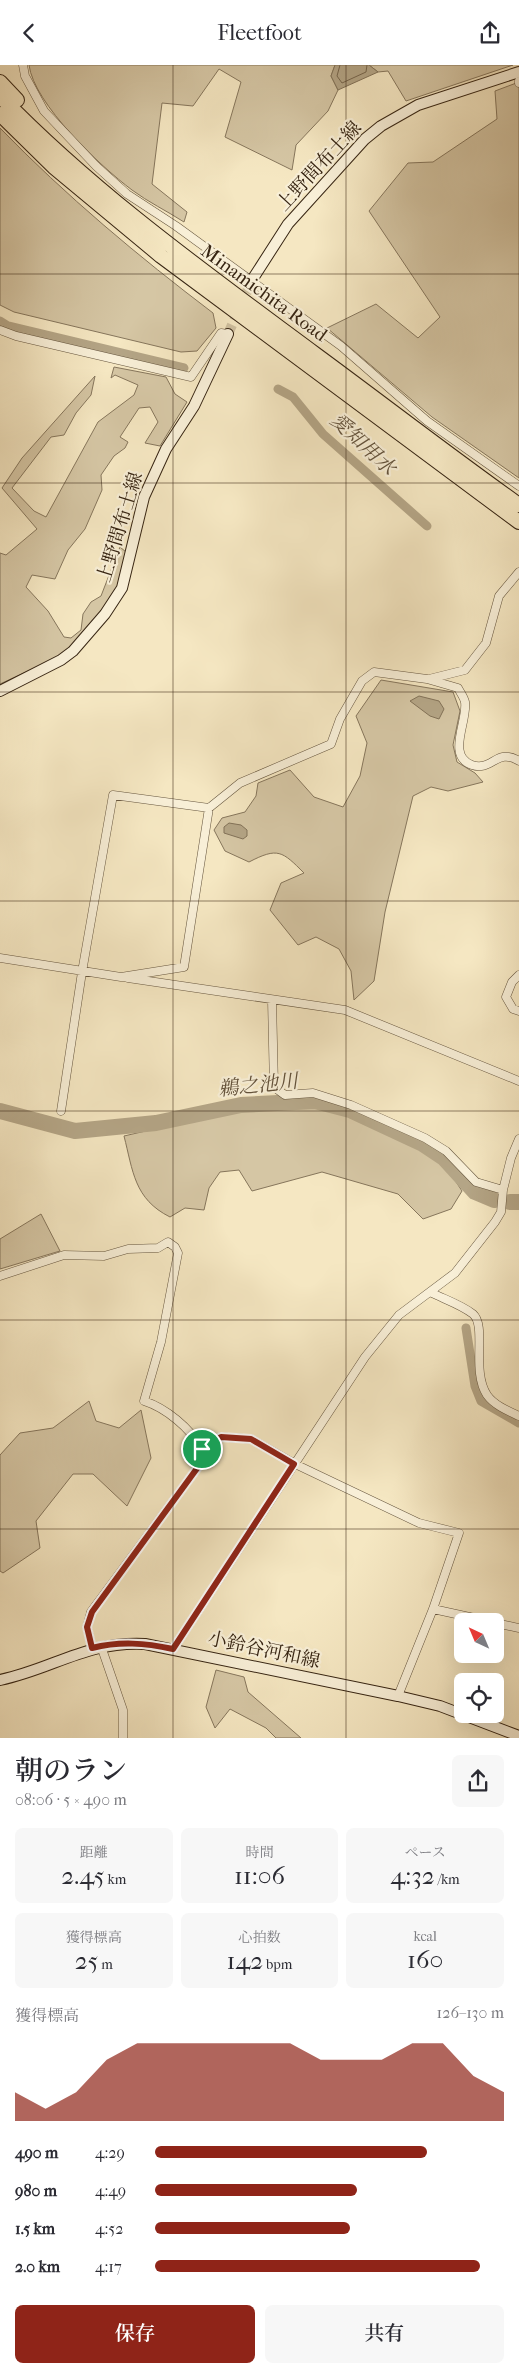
<!DOCTYPE html>
<html lang="ja">
<head>
<meta charset="utf-8">
<style>
  :root { --surface:#fff; --page:#f7f7f7; --text:#2b2b33; --muted:#7c7c81; --accent:#8f2418 }
  body { margin:0; font-family:"IM FELL French Canon","Noto Serif JP",serif; background:var(--page); color:var(--text); height:100vh; display:flex; flex-direction:column; font-size:19px; white-space:nowrap }
  * { box-sizing:border-box; margin:0 }
  p { font-size:16px; color:var(--muted) }
  .icon { flex:none; width:28px; height:28px; fill:none; stroke:currentColor; stroke-width:2; stroke-linecap:round; stroke-linejoin:round }
  .map { position:relative; height:1673px; overflow:hidden }
  .sheet { display:flex; flex-direction:column; background:var(--surface); flex:1 }
  .sheet>* { flex:none }
  .needle { width:32px; rotate:316deg }
  .controls { position:absolute; left:454px; top:1548px; display:grid; gap:10px }
  .controls a { display:grid; place-items:center; width:50px; height:50px; border-radius:8px; background:var(--surface); box-shadow:0 5px 20px #0002; font-size:25px }
  .pin { position:absolute; display:grid; place-items:center; width:42px; height:42px; color:#fff; margin:-21px; border:2px solid #fff; border-radius:50%; box-shadow:0 1px 5px #0007 }
  .round { display:grid; place-items:center; flex:none; width:52px; height:52px; border-radius:8px; background:var(--page) }
  .summary { display:flex; align-items:center; justify-content:space-between; height:85px; padding:0 15px }
  h1 { font-size:28px; font-weight:600; line-height:38px }
  .metrics { display:grid; grid-template-columns:repeat(3,1fr); gap:8px; height:85px; padding:5px 15px }
  .metrics div { display:grid; align-content:center; border-radius:8px; background:var(--page); text-align:center }
  .metrics b { font-size:25px; font-weight:600 }
  .metrics small { font-size:14px; font-weight:400 }
  .metrics p { font-size:14px }
  .chart { height:140px; padding:10px 15px }
  .chart p { display:flex; justify-content:space-between }
  .chart svg { width:100%; height:90px; margin-top:5px; fill:var(--accent); opacity:.7 }
  .primary-button { display:flex; gap:10px; margin-top:auto; padding:10px 15px }
  .primary-button a { flex:1; height:58px; border-radius:8px; background:var(--accent); color:#fff; font-size:20px; font-weight:600; line-height:58px; text-align:center }
  .primary-button a+a { background:var(--page); color:var(--text) }
  ul { padding:0 15px; list-style:none; font-size:16px }
  li { display:grid; grid-template-columns:80px 60px 1fr; align-items:center; height:38px }
  li i { height:12px; border-radius:6px; background:var(--accent) }
  header { display:flex; justify-content:space-between; align-items:center; height:65px; padding:0 15px; background:var(--surface); font-size:22px; font-weight:600 }
  .map>svg:first-child { display:block }
</style>
</head>
<body>
<header><svg class="icon" aria-label="back" viewBox="0 0 24 24"><path d="M15 5l-7 7 7 7"/></svg>Fleetfoot<svg class="icon" aria-label="share" viewBox="0 0 24 24"><path d="M12 15V3M7 8l5-5 5 5M5 13v7h14v-7"/></svg></header>
<div class="map">
<svg width="519" height="1673" viewBox="0 0 519 1673">
  <rect width="100%" height="100%" fill="#f5e7c2"/>
  <filter id="stains"><feTurbulence type="fractalNoise" baseFrequency=".004" numOctaves="4"/><feColorMatrix values="0 0 0 0 .2 0 0 0 0 .09 0 0 0 0 .02 0 0 0 .5 -.17"/></filter>
  <radialGradient id="worn" r=".72"><stop offset=".6" stop-color="#630" stop-opacity="0"/><stop offset="1" stop-color="#630" stop-opacity=".3"/></radialGradient>
  <path fill="#d5c6a4" stroke="#86765c" d="M 29,0 L 335,0 L 331,11 L 338,25 L 328,46 L 296,80 L 292,105 L 225,72 L 241,17 L 219,4 L 193,41 L 162,38 L 152,119 L 187,147 L 184,157 C 167,146 148,137 132,125 C 100,101 34,39 29,0 Z
    M 369,0 L 513,0 L 406,36 L 388,6 L 378,7 Z
    M 519,17 L 519,413 L 432,352 L 327,263 L 376,239 L 418,273 L 440,252 L 369,146 L 408,98 L 433,97 L 497,54 L 495,26 Z
    M 0,63 C 66,131 138,191 213,248 L 216,263 L 197,286 L 181,287 L 14,247 L 0,240 Z
    M 114,302 L 166,312 L 175,329 L 187,337 L 160,381 L 145,378 L 158,357 L 150,342 L 139,343 L 120,372 L 128,377 L 125,383 L 114,391 L 101,410 L 102,425 L 85,464 L 68,485 L 55,514 L 32,510 L 26,522 L 48,546 L 64,572 L 71,573 L 81,565 L 83,549 L 91,537 L 101,531 L 120,482 L 126,487 L 116,526 L 87,566 L 65,589 L 0,619 L 0,488 L 6,490 L 37,464 L 2,423 L 22,393 L 95,311 L 91,330 L 76,348 L 64,370 L 51,372 L 12,423 L 34,446 L 46,452 L 98,357 L 134,330 L 138,320 L 115,310 L 111,313 Z
    M 381,615 L 453,627 L 460,646 L 453,680 L 457,697 L 475,708 L 483,717 L 448,726 L 431,722 L 413,731 L 385,847 L 374,916 L 354,935 L 351,906 L 339,884 L 316,872 L 298,880 L 270,845 L 281,818 L 304,808 C 282,786 278,782 249,797 L 225,786 L 214,765 L 222,753 L 245,747 L 256,731 L 258,718 L 290,705 L 314,732 L 343,742 L 360,711 L 367,678 L 356,651 Z
    M 316,1041 L 349,1051 L 418,1082 L 443,1097 L 462,1126 L 451,1144 L 423,1154 L 398,1129 L 322,1107 L 252,1126 L 239,1105 L 220,1107 L 209,1123 L 204,1145 L 185,1143 L 170,1152 C 134,1134 133,1106 124,1071 L 241,1044 Z
    M 41,1149 L 60,1186 L 0,1204 L 0,1174 Z
    M 89,1336 L 96,1356 L 119,1363 L 141,1345 L 151,1393 L 127,1441 L 93,1409 L 73,1409 L 36,1456 L 40,1483 L 3,1508 L 0,1506 L 0,1390 L 20,1368 L 53,1363 Z
    M 216,1605 L 244,1612 L 248,1627 L 301,1673 L 276,1673 L 266,1663 L 230,1644 L 215,1663 L 206,1642 Z"/>
  <path fill="#b4a586" stroke="#827258" d="M 335,0 L 369,0 L 378,7 L 338,25 L 331,11 Z
    M 419,631 L 439,636 L 444,644 L 439,654 L 430,651 L 410,636 Z
    M 229,758 L 241,760 L 247,765 L 247,771 L 243,774 L 224,768 L 224,762 Z"/>
  <g fill="none" stroke-linecap="round" stroke-linejoin="round">
    <path stroke="#76654c" stroke-width="1" d="M 340,0 L 337,11 L 342,18 L 366,7 L 367,0"/>
    <path stroke="#b4a586" stroke-width="9" d="M 0,256 L 8,261 L 184,303
      M 278,324 L 293,332 L 323,369 L 427,461
      M 466,1263 L 475,1321 L 481,1336 L 519,1358"/>
    <path stroke="#b4a586" stroke-width="16" d="M 0,1046 L 75,1066 L 156,1058 L 241,1040 L 315,1036 L 350,1045 L 423,1079 L 444,1093 L 475,1127 L 494,1135
      M 510,1137 L 519,1137"/>
    <path stroke="#cfc09f" stroke-width="10" stroke-dasharray="10 5" stroke-linecap="butt" d="M 228,269 L 252,215"/>
    <defs>
      <path id="street" d="M 23,0 L 25,11 L 44,46 L 96,101 L 127,129 L 176,161 L 341,281 L 427,356 L 519,421
        M 519,16 L 519,18
        M 0,265 L 16,271 L 191,312 L 221,268 L 228,269
        M 429,614 L 465,605 L 486,578 L 499,531 L 519,507
        M 0,893 L 121,912 L 184,902 L 209,743 L 240,718 L 331,679 L 340,654 L 362,616 L 374,607 L 427,614 L 458,623 C 460,627 464,632 465,637 C 468,656 446,691 472,700 C 492,707 497,682 519,696
        M 519,910 L 512,917 L 506,932 L 513,944 L 519,946
        M 128,913 L 345,945 L 519,1016
        M 272,935 L 274,1022 L 285,1030 L 313,1028 L 351,1040 L 425,1073 L 446,1086 L 476,1117 L 503,1125
        M 61,1046 L 82,907 L 113,730 L 209,743
        M 0,1211 L 64,1190 L 104,1191 L 128,1184 L 158,1183 L 168,1177 L 175,1182 L 178,1188 L 161,1277 L 144,1336 C 166,1343 190,1363 202,1384 L 198,1402 L 190,1413 L 91,1547 L 87,1562 L 92,1583
        M 432,1228 C 444,1234 462,1240 473,1249 C 487,1261 471,1306 487,1330 C 494,1340 508,1346 519,1351
        M 202,1384 L 221,1372 L 251,1374 L 295,1399 L 419,1458 L 459,1468 L 433,1544 L 398,1631
        M 433,1544 L 488,1556
        M 495,1558 L 519,1563
        M 101,1581 L 123,1645 L 123,1673
        M 173,1584 L 365,1292 L 399,1250 L 455,1208 L 495,1157 L 501,1147 L 503,1125 L 511,1093 L 519,1074"/>
      <path id="secondary" d="M 252,215 L 288,159 L 365,74 L 381,61 L 418,40 L 519,7
        M 0,626 L 61,595 L 73,586 L 105,549 L 122,523 L 144,432 L 166,384 L 194,341 L 228,269
        M 0,1615 C 53,1604 86,1576 145,1579 L 398,1631 L 440,1641 L 519,1671"/>
      <path id="highway" d="M 0,17 L 17,35
        M 0,31 C 95,129 206,208 315,289 C 383,339 450,391 519,440
        M 0,49 L 54,102 L 161,191 L 519,457"/>
    </defs>
    <use href="#street" stroke="#66563f" stroke-width="9"/>
    <use href="#secondary" stroke="#372513" stroke-width="12"/>
    <use href="#highway" stroke="#372513" stroke-width="16"/>
    <use href="#street" stroke="#f8efd7" stroke-width="8"/>
    <use href="#secondary" stroke="#f8efd7" stroke-width="10"/>
    <use href="#highway" stroke="#f5e7c2" stroke-width="14"/>
  </g>
  <g fill="none" stroke-linecap="round" stroke-linejoin="round">
    <defs>
      <path id="route" d="M 221,1372 L 251,1374 L 294,1399 L 173,1584 C 145,1578 120,1576 92,1583 L 87,1562 L 92,1547 L 190,1413 L 198,1402 L 202,1384 Z"/>
    </defs>
    <use href="#route" stroke="#fff" stroke-width="10"/>
    <use href="#route" stroke="#8f2418" stroke-width="6"/>
  </g>
  <path fill="none" stroke="#372513" stroke-width="1" stroke-opacity="0.55" d="M 173,0 L 173,1673M 346,0 L 346,1673M 0,209 L 519,209M 0,418 L 519,418M 0,627 L 519,627M 0,836 L 519,836M 0,1046 L 519,1046M 0,1255 L 519,1255M 0,1464 L 519,1464"/>
  <g text-anchor="middle" dominant-baseline="central" stroke-width="4.5" stroke-linejoin="round" paint-order="stroke">
    <g font-size="19" fill="#372513" stroke="#f8efd7">
      <text transform="translate(319 101) rotate(-47)">上野間布土線</text>
      <text transform="translate(264 228) rotate(36)">Minamichita Road</text>
      <text transform="translate(120 462) rotate(-73)">上野間布土線</text>
      <text transform="translate(264 1585) rotate(12)">小鈴谷河和線</text>
    </g>
    <g font-size="20" font-style="italic" fill="#63523b" stroke="#f8efd7">
      <text transform="translate(363 379) rotate(43)">愛知用水</text>
      <text transform="translate(258 1020) rotate(-6)">鵜之池川</text>
    </g>
  </g>
  <rect width="100%" height="100%" filter="url(#stains)"/>
  <rect width="100%" height="100%" fill="url(#worn)"/>
</svg>
<div class="controls">
<a><svg class="needle" viewBox="-14 -14 28 28"><path d="M0-13l5 13h-10z" fill="#e53935"/><path d="M0 13l5-13h-10z" fill="#7c7c81"/></svg></a>
<a><svg class="icon" aria-label="locate" viewBox="0 0 24 24"><circle cx="12" cy="12" r="6"/><path d="M12 2v4M12 18v4M2 12h4M18 12h4"/></svg></a>
</div>
<div class="pin" style="left:202px;top:1384px;background:#1e9e55"><svg class="icon" aria-label="arrive" viewBox="0 0 24 24"><path d="M6 21V4h12l-3 4 3 4H6"/></svg></div>
</div>
<section class="sheet">
<div class="summary"><div><h1>朝のラン</h1><p>08:06 · 5 × 490 m</p></div><a class="round"><svg class="icon" aria-label="share" viewBox="0 0 24 24"><path d="M12 15V3M7 8l5-5 5 5M5 13v7h14v-7"/></svg></a></div>
<div class="metrics">
<div><p>距離</p><b>2.45<small> km</small></b></div>
<div><p>時間</p><b>11:06</b></div>
<div><p>ペース</p><b>4:32<small> /km</small></b></div>
</div>
<div class="metrics">
<div><p>獲得標高</p><b>25<small> m</small></b></div>
<div><p>心拍数</p><b>142<small> bpm</small></b></div>
<div><p>kcal</p><b>160</b></div>
</div>
<div class="chart"><p><span>獲得標高</span>126–130 m</p>
<svg viewBox="0 0 160 44" preserveAspectRatio="none"><path d="M0 44V30L10 38L20 30L30 14L40 6L50 6L60 6L70 6L80 6L90 6L100 14L110 14L120 14L130 6L140 6L150 22L160 30V44z"/></svg>
</div>
<ul>
<li><b>490 m</b>4:29<i style="width:78%"></i></li>
<li><b>980 m</b>4:49<i style="width:58%"></i></li>
<li><b>1.5 km</b>4:52<i style="width:56%"></i></li>
<li><b>2.0 km</b>4:17<i style="width:93%"></i></li>
</ul>
<div class="primary-button"><a>保存</a><a>共有</a></div>
</section>
</body>
</html>
